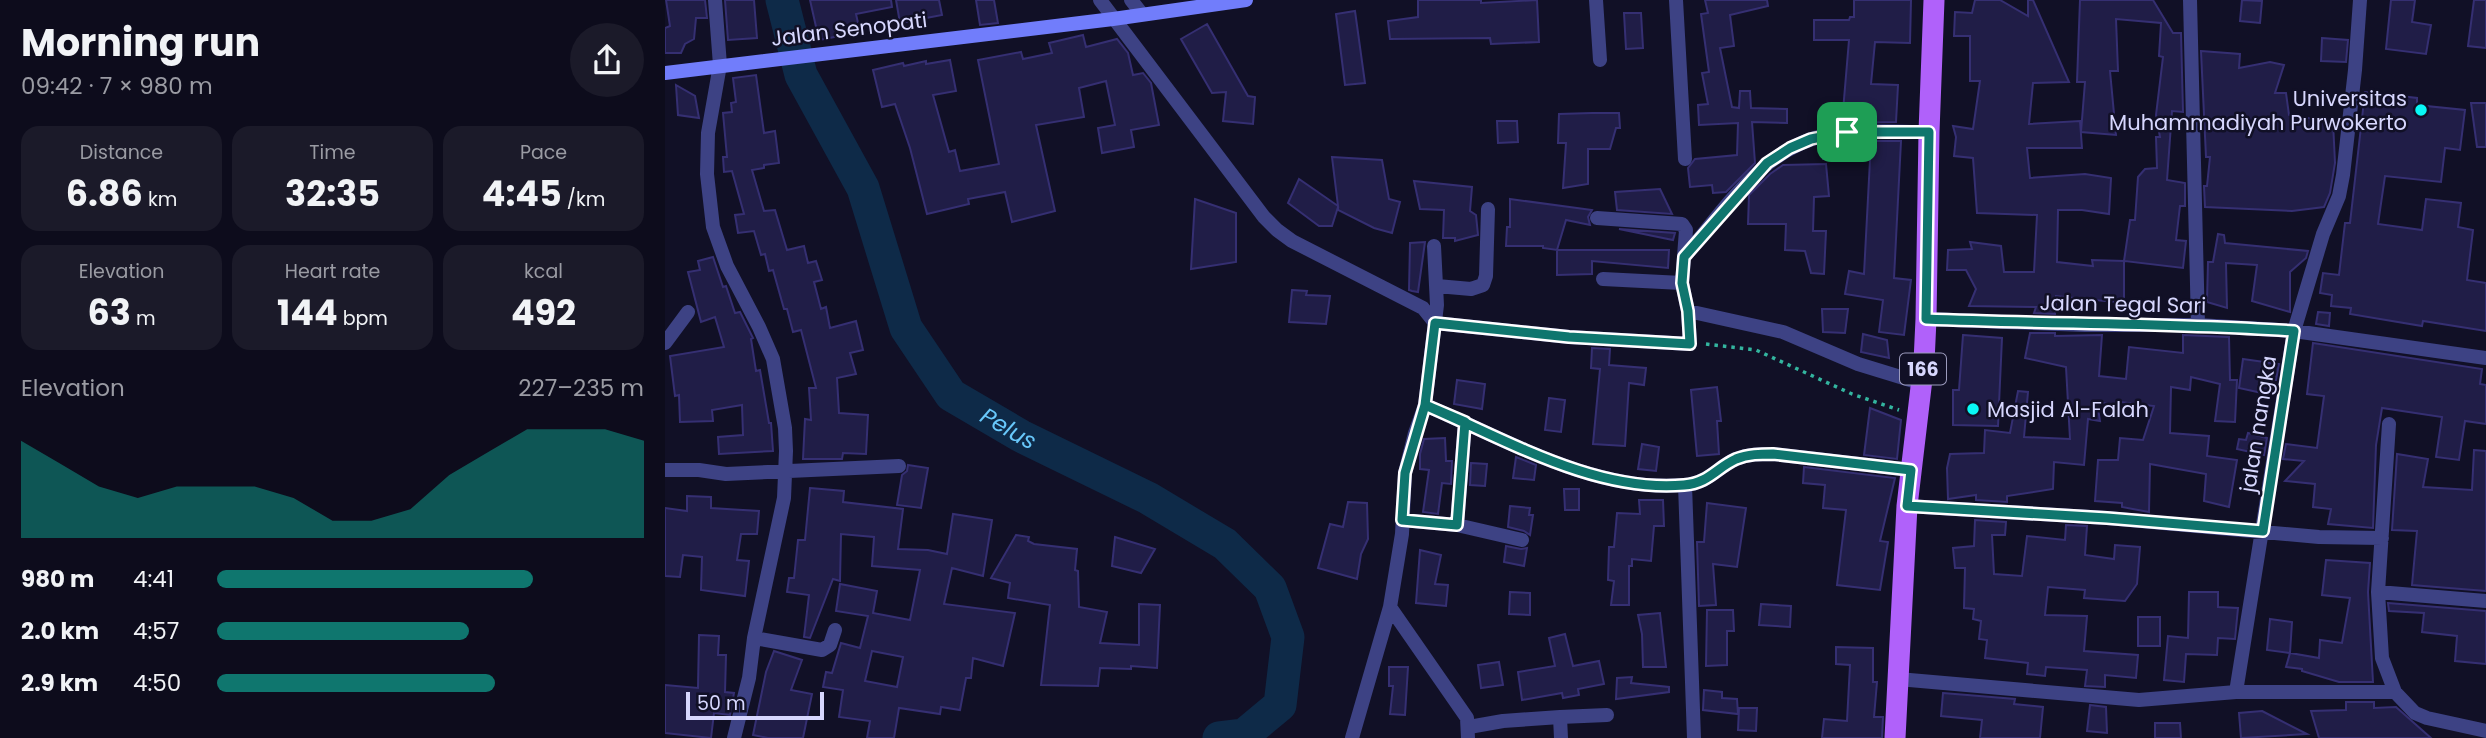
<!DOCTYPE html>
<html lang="en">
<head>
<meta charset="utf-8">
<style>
  :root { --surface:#0d0c1c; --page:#1b1a29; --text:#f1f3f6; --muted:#9a9ba3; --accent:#0f766e }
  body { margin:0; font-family:Poppins,sans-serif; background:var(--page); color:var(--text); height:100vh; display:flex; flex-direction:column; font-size:26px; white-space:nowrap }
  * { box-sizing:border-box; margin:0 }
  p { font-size:23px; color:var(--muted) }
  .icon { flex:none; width:38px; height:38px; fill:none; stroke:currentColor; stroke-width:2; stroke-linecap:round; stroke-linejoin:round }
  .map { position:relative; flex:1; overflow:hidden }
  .drawer { display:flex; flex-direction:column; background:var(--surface); width:665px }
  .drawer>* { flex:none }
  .scale { position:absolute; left:21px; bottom:18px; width:138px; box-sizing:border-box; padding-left:7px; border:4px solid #d7d7fe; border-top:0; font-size:19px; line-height:24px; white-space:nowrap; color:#d7d7fe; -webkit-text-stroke:5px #111026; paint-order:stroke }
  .pin { position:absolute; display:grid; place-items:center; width:60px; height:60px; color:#fff; margin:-30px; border-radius:14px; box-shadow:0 4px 10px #0006 }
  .round { display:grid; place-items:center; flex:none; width:74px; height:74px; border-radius:37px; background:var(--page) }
  .summary { display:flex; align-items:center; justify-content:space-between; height:119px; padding:0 21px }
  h1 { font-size:38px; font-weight:700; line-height:52px }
  .metrics { display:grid; grid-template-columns:repeat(3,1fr); gap:10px; height:119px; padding:7px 21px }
  .metrics div { display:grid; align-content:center; border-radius:18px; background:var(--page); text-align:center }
  .metrics b { font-size:35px; font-weight:700 }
  .metrics small { font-size:19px; font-weight:400 }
  .metrics p { font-size:19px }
  .chart { height:196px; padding:14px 21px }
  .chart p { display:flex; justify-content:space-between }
  .chart svg { width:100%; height:126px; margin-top:7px; fill:var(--accent); opacity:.7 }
  ul { padding:0 21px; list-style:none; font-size:23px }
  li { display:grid; grid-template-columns:112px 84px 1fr; align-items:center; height:52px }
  li i { height:18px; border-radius:9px; background:var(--accent) }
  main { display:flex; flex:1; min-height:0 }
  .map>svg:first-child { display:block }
</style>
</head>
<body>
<main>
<section class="drawer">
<div class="summary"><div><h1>Morning run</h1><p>09:42 · 7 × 980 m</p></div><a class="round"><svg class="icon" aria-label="share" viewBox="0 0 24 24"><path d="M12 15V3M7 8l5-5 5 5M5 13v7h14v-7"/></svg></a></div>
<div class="metrics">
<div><p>Distance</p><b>6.86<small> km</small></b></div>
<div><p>Time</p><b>32:35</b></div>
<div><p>Pace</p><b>4:45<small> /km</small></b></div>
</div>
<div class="metrics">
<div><p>Elevation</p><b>63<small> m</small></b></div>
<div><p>Heart rate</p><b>144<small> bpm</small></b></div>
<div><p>kcal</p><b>492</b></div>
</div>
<div class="chart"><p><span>Elevation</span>227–235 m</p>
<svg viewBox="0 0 160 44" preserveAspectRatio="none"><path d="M0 44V10L10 18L20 26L30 30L40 26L50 26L60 26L70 30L80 38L90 38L100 34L110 22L120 14L130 6L140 6L150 6L160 10V44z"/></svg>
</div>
<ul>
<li><b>980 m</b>4:41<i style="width:74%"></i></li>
<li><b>2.0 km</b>4:57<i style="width:59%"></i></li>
<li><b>2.9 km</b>4:50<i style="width:65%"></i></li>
</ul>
</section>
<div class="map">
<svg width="1821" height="738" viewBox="0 0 1821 738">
  <rect width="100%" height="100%" fill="#111026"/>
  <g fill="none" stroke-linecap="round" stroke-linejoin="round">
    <path stroke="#0e2a48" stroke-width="33" id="s1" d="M 117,0 L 136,75 L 198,188 L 241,328 L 286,395 L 356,436 L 483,498 L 560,544 L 605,588 L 623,637 L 615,705 L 579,735 L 554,738"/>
  </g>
  <path fill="#201d47" stroke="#352f72" stroke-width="2" fill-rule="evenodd" d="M 1,0 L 40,0 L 42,18 L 31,18 L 29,39 L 20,44 L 16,53 L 0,53 L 0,28 L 5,26 Z
    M 60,0 L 89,0 L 92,38 L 63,40 Z
    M 145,0 L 226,0 L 227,7 L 191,14 L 195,32 L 154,40 Z
    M 231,0 L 274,0 L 277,15 L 235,23 Z
    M 311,0 L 329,0 L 333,23 L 315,25 Z
    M 753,0 L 816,0 L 816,3 L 872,0 L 874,42 L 826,44 L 825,38 L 725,39 L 723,21 L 753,17 Z
    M 1040,0 L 1102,0 L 1103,6 L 1065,15 L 1069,46 L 1055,48 L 1067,107 L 1074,108 L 1075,91 L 1085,91 L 1086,108 L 1122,109 L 1122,123 L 1087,122 L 1090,163 L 1061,192 L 1048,193 L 1047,185 L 1025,187 L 1023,168 L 1030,159 L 1072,155 L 1073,123 L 1034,125 L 1033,105 L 1043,104 L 1037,73 L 1044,72 L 1036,14 L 1043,13 Z
    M 1189,0 L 1246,0 L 1245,43 L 1210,42 L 1206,84 L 1233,85 L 1231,122 L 1177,123 L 1184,40 L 1149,40 L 1149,20 L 1184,20 L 1185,17 L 1189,17 Z
    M 1310,0 L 1335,0 L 1363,16 L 1363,0 L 1368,0 L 1404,82 L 1368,83 L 1364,124 L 1415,121 L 1417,148 L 1362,148 L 1365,178 L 1420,174 L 1446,178 L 1444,214 L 1417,210 L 1393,210 L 1392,262 L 1428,266 L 1427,260 L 1459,261 L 1459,303 L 1391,296 L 1390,314 L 1369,313 L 1371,307 L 1304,306 L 1311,289 L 1301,270 L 1282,270 L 1283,250 L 1307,249 L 1305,242 L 1336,246 L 1339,272 L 1369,272 L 1372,215 L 1312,213 L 1308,158 L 1289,156 L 1291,137 L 1288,126 L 1308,129 L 1315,81 L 1305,81 L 1305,36 L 1289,36 L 1290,12 L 1307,13 Z
    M 1415,0 L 1488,0 L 1508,33 L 1516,33 L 1518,112 L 1507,111 L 1502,180 L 1520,183 L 1520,206 L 1515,206 L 1511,240 L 1521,241 L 1518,268 L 1459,261 L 1465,220 L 1470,220 L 1473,177 L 1480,169 L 1492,168 L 1491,137 L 1495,137 L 1491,115 L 1498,57 L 1494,56 L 1496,23 L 1451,19 L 1453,71 L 1445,71 L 1451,135 L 1416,132 L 1420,82 L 1412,82 Z
    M 1577,0 L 1597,1 L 1595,23 L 1575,21 Z
    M 1726,0 L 1750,0 L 1747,22 L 1766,25 L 1761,54 L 1721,49 Z
    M 1809,0 L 1821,0 L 1821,48 L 1803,46 Z
    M 690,11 L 700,83 L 680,85 L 671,14 Z
    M 959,13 L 976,13 L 978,48 L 961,49 Z
    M 542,24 L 583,96 L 590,97 L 588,124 L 558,121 L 561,92 L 547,93 L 516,39 Z
    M 418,35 L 421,47 L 452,39 L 463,53 L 468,75 L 478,73 L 486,83 L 494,125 L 466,130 L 469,147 L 437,153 L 433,128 L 450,125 L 441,81 L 414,88 L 419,117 L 371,125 L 390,211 L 347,222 L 340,192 L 303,199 L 304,204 L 262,214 L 245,148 L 230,104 L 217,107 L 208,70 L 238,63 L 239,66 L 261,61 L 261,64 L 285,60 L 291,91 L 268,95 L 284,152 L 290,150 L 295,171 L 334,164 L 313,60 L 356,52 L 358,59 L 387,53 L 384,43 Z
    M 1657,38 L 1683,40 L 1681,62 L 1656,61 Z
    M 1536,51 L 1575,54 L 1574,68 L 1605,62 L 1619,65 L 1610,93 L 1621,93 L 1624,115 L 1668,122 L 1670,163 L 1665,193 L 1659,207 L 1627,211 L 1540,207 L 1539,186 L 1542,186 L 1545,157 L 1541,157 Z
    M 91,75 L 99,133 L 110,131 L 114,163 L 99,165 L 99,168 L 87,170 L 99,211 L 110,210 L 122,250 L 139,246 L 143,263 L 151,261 L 157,280 L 149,282 L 156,309 L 161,307 L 165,328 L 191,321 L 198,350 L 185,353 L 191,374 L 172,378 L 174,413 L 203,415 L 201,454 L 178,453 L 177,459 L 138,459 L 140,419 L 146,420 L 144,388 L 151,388 L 136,330 L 128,332 L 122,309 L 119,309 L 108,270 L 104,271 L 100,254 L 96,255 L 89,231 L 73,233 L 70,215 L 79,214 L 67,171 L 59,172 L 58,157 L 62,157 L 58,113 L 67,112 L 66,103 L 71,102 L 68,78 Z
    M 11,85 L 30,96 L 34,118 L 13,115 Z
    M 1700,92 L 1752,98 L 1752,105 L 1800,110 L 1795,150 L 1780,148 L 1776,182 L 1720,176 L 1713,224 L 1757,230 L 1761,199 L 1796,203 L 1793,227 L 1808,230 L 1802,280 L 1821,283 L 1821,331 L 1758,321 L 1757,326 L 1685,314 L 1686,308 L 1666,306 L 1667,295 L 1655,293 L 1658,273 L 1674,275 L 1680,223 L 1685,223 Z
    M 1806,103 L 1821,103 L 1821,147 L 1812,147 Z
    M 927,113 L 954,113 L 955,128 L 951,128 L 945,149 L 923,149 L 923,184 L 898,188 L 901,143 L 893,143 L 894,114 Z
    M 832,121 L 852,121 L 853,142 L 833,143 Z
    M 1236,141 L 1229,278 L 1246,280 L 1239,335 L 1214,332 L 1218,300 L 1180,294 L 1184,271 L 1199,274 L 1205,160 L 1158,159 L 1158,146 L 1164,144 L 1200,141 Z
    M 667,157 L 717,160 L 724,199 L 735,202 L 727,233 L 709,228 L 673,210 L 673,207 L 667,226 L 654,226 L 623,203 L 634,179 L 673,206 Z
    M 1161,164 L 1164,196 L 1149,197 L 1148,231 L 1161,231 L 1159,274 L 1146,273 L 1140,251 L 1120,250 L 1121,224 L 1083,224 L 1084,195 L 1105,174 L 1118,165 Z
    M 749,181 L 807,187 L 805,211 L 811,215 L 813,235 L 790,241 L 790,238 L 778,238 L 779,210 L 755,209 Z
    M 995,189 L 1007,214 L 952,210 L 950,192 Z
    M 530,199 L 571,213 L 571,262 L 526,269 Z
    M 845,199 L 927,210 L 923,217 L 925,225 L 901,220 L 892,250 L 878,248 L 878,246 L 841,246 L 842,227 L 845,227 Z
    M 954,229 L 1010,233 L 1008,240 Z
    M 1553,234 L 1559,235 L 1560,243 L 1643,251 L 1641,258 L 1625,272 L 1625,312 L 1587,301 L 1592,265 L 1561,263 L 1562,308 L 1542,302 L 1543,262 L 1548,262 Z
    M 760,242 L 753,292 L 747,291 L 744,290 L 745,243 Z
    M 892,250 L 1004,250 L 1003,268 L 927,261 L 927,274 L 892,275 Z
    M 48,257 L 58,287 L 61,286 L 70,313 L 75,312 L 88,338 L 86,339 L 91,371 L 95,370 L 104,423 L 106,423 L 108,451 L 54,454 L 53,437 L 78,435 L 77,405 L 47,410 L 48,421 L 15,422 L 14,395 L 10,396 L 5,356 L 59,347 L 50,317 L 36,322 L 23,272 L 35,270 L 33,261 Z
    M 627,290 L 642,291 L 641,295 L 665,296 L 661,324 L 624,322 Z
    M 1157,309 L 1183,309 L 1180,333 L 1158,332 Z
    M 1653,312 L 1665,313 L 1664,326 L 1651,324 Z
    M 1365,333 L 1390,333 L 1390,336 L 1437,335 L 1434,376 L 1461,379 L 1464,347 L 1518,353 L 1518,335 L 1564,337 L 1565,380 L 1572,380 L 1570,422 L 1550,421 L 1555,384 L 1526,377 L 1525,390 L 1506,387 L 1505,433 L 1544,436 L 1542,456 L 1572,460 L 1564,507 L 1539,501 L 1541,474 L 1485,464 L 1484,512 L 1457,507 L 1457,503 L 1430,501 L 1433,460 L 1453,460 L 1455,438 L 1478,440 L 1489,406 L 1456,402 L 1455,406 L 1432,402 L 1435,421 L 1423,419 L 1419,465 L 1389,462 L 1388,489 L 1342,496 L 1342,502 L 1311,500 L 1311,495 L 1283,499 L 1282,468 L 1285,454 L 1319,453 L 1320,430 L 1345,433 L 1353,391 L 1363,392 L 1359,437 L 1405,439 L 1401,367 L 1360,358 Z
    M 1198,334 L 1222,340 L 1224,358 L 1196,352 Z
    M 1298,335 L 1337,338 L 1333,426 L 1288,425 L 1288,390 L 1294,390 Z
    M 1648,343 L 1817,369 L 1815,384 L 1821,385 L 1821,424 L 1800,421 L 1794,460 L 1771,457 L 1777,417 L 1717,408 L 1711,445 L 1708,528 L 1663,524 L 1666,509 L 1648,507 L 1650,484 L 1620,481 L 1639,461 L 1618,459 L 1621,444 L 1652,448 L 1659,396 L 1642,394 Z
    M 927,348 L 945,349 L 944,365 L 981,368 L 979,385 L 964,383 L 960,446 L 928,444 L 935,369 L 926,368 Z
    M 1578,359 L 1614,364 L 1611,380 L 1607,380 L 1606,395 L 1574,388 Z
    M 792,380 L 820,384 L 817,409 L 789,404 Z
    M 1052,387 L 1056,421 L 1052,421 L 1054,454 L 1032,456 L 1026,390 Z
    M 884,398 L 900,400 L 896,432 L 880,430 Z
    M 1205,408 L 1236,420 L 1232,459 L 1199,455 Z
    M 1583,433 L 1602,438 L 1599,455 L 1572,449 L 1574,439 L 1581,440 Z
    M 780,438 L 781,461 L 787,461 L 786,484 L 777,483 L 773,514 L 758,512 L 764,470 L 755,469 L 755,454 L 759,439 Z
    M 977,444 L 994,447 L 991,471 L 973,469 Z
    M 1809,450 L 1821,451 L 1821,591 L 1747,585 L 1752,531 L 1727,530 L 1732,454 L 1763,459 L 1758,487 L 1807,490 Z
    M 851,457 L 871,465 L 869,480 L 848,478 Z
    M 806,463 L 822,464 L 820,486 L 805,485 Z
    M 243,465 L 263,468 L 256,508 L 232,505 L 237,475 L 242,471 Z
    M 1139,467 L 1230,478 L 1215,541 L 1223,542 L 1215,590 L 1172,585 L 1181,510 L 1158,508 L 1160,485 L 1138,483 Z
    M 145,488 L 179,491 L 178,502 L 238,509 L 233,549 L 263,550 L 282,554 L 288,514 L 327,520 L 318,576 L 287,568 L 279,604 L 350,613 L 338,666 L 308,658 L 306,678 L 301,678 L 295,710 L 276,707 L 275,714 L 234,708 L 229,738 L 202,738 L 205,721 L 174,717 L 178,690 L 158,687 L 161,672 L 167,673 L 176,643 L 195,648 L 203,616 L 171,611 L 175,584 L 212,591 L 208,613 L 245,620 L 255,570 L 207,566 L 209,537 L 176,534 L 175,581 L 168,579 L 145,638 L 139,637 L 144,595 L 122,592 L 124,578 L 129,578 L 133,540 L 140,540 ZM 207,651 L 238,657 L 232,687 L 200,681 Z
    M 899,489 L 914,489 L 914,510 L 900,510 Z
    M 22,496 L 46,497 L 46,508 L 94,511 L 92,534 L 76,534 L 72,560 L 84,561 L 80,596 L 36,590 L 37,557 L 18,555 L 15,577 L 0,576 L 0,508 L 22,511 Z
    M 974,500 L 998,500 L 999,526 L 989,526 L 986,561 L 967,559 L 967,566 L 964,566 L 964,605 L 946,605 L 949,581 L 943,580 L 944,547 L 949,547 L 952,513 L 975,514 Z
    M 683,502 L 702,503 L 703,539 L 696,554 L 692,579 L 653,568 L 665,524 L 678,527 Z
    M 1042,503 L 1081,508 L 1072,567 L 1048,564 L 1051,605 L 1034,606 L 1032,542 L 1039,542 Z
    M 845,506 L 865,508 L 864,515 L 868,515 L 865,535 L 859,531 L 843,527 Z
    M 1310,520 L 1341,522 L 1340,535 L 1327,535 L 1329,574 L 1357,576 L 1362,536 L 1400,540 L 1401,525 L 1422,526 L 1420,555 L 1449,559 L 1450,545 L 1475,547 L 1472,584 L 1460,601 L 1419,598 L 1420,590 L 1383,587 L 1380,615 L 1422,616 L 1419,651 L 1473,655 L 1471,678 L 1440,675 L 1440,687 L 1420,686 L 1422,670 L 1381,667 L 1380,676 L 1362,674 L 1363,663 L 1320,658 L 1322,640 L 1314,639 L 1316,621 L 1308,619 L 1309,609 L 1299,608 L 1300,568 L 1290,568 L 1288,548 L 1309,546 Z
    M 351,535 L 364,537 L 363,541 L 369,544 L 412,549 L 410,570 L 413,571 L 414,607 L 442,612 L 435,643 L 474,645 L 474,604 L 495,605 L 492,668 L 466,666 L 466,669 L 435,668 L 433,686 L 376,685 L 385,605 L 343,598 L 345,583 L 326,578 Z
    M 450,537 L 490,549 L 476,573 L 447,566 Z
    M 841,546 L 856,549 L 862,548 L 859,566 L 839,562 Z
    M 755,550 L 776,555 L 770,584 L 783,585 L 781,606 L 751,603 Z
    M 1661,560 L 1705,563 L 1703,592 L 1708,682 L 1674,682 L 1637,671 L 1637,669 L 1621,667 L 1625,653 L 1654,658 L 1655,640 L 1677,643 L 1685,598 L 1657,595 Z
    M 845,592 L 865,593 L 865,615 L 844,614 Z
    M 1524,592 L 1553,592 L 1553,607 L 1573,608 L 1570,639 L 1553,638 L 1552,655 L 1521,654 L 1519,682 L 1499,680 L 1503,636 L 1523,638 Z
    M 1723,603 L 1821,611 L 1821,664 L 1790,661 L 1792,636 L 1757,632 L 1759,613 L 1724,611 Z
    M 1096,604 L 1126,606 L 1125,627 L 1094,625 Z
    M 1042,610 L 1068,610 L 1069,631 L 1062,631 L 1062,665 L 1041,666 Z
    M 995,613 L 1001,667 L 978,667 L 977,634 L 973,615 Z
    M 1473,617 L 1495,617 L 1495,646 L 1473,646 Z
    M 1605,619 L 1627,622 L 1625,653 L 1602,650 Z
    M 900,634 L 908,666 L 934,661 L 939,684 L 913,689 L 914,695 L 898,698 L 897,693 L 857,700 L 853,672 L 890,666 L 884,638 Z
    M 34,635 L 54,636 L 53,655 L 61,655 L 60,692 L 69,693 L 65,715 L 49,713 L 46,738 L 0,733 L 0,685 L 33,688 Z
    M 1171,647 L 1208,648 L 1208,682 L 1212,682 L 1209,717 L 1218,717 L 1217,738 L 1157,738 L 1159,719 L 1182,721 L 1185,665 L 1171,664 Z
    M 109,651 L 137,660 L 126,690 L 147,694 L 138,738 L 103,738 L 88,735 L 101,672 Z
    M 834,662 L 838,685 L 816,688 L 813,665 Z
    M 724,667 L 743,667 L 740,715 L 725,714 L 728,686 L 724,686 Z
    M 967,677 L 966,683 L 1004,687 L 1004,692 L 951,699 L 952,678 Z
    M 1039,690 L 1057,692 L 1057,698 L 1072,699 L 1073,714 L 1038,710 Z
    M 1278,693 L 1350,699 L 1349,704 L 1378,707 L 1375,738 L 1315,738 L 1317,720 L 1276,716 Z
    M 1681,702 L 1709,702 L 1709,708 L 1731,707 L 1766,738 L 1654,738 L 1646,711 L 1681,710 Z
    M 1425,705 L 1441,707 L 1442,733 L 1422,731 Z
    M 1074,708 L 1092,708 L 1091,731 L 1073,730 Z
    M 1597,711 L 1642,734 L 1576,738 L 1574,713 Z
    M 1490,723 L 1515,723 L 1516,738 L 1490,738 Z"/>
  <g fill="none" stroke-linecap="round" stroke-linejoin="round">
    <path stroke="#33b59f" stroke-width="3.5" stroke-dasharray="3.5 5" stroke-linecap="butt" d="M 1041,344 L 1091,350 L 1187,394 L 1234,410"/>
    <path stroke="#3d4284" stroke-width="14" d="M 50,0 L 55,65 L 43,133 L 42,174 L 48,227 L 62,266 L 94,327 L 108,359 L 120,428 L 121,451 L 119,498 L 89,638 L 84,678 L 69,738
      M 435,0 L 599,217 L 612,230 L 627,241 L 758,308 L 770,323 L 904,337 L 1025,344 L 1023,311 L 1017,283 L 1021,230 L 1017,224 L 932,218
      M 466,0 L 477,14
      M 931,0 L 935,60
      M 1011,0 L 1020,159
      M 1525,0 L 1533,325
      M 1019,257 C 1059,211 1098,147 1162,135 C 1195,129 1231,132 1264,132
      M 938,279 L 1017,283
      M 772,286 L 806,289 L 818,285 L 821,276 L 823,209
      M 1023,311 L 1118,332 L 1193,364 L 1255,383
      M 1261,319 L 1420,325 L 1533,325 L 1629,331 L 1821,358
      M 0,343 L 23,312
      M 760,405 C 840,439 930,493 1019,485 C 1044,483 1051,468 1071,459 C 1083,454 1096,454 1108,454 L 1246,470
      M 1724,424 L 1713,592 L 1717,658 L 1730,692 L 1750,713 L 1762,718 L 1821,731
      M 0,470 L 34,470 L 61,474 L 234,466
      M 1020,485 L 1029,738
      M 1242,506 L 1442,518 L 1654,537 L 1717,538
      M 737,520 L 792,525 L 857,540
      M 792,525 L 800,422
      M 1713,592 L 1821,601
      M 725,607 L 802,718 L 803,738
      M 89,638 L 157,650 L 165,645 L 170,630
      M 1233,679 L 1474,700 L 1571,692 L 1730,692
      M 1571,692 L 1629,331 L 1658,234 L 1674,196 L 1678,175 L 1690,70 L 1695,0
      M 895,717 L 942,715
      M 804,727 L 838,721 L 895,717 L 896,738
      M 687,738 L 725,607 L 737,534 L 740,473 L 750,433 L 760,405 L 772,305 L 769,246"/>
    <path stroke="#717dfb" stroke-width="14" d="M 0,73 L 448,19 L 581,0"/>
    <path stroke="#b061fa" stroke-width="21" d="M 1230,738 L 1242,506 L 1259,362 L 1261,319 L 1264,132 L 1269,0"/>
  </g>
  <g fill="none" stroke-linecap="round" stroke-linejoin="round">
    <defs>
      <path id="route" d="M 1182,132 L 1146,139 L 1125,148 L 1102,163 L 1019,257 L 1017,283 L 1023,311 L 1025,344 L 904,337 L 770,323 L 760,405 L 800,422 L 792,525 L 737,520 L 740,473 L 760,405 C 840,439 930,493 1019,485 C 1044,483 1051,468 1071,459 C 1083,454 1096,454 1108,454 L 1246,470 L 1242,506 L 1442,518 L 1598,531 L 1629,331 C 1506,323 1384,324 1261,319 L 1264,132 L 1182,132"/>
    </defs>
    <use href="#route" stroke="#fff" stroke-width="14"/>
    <use href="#route" stroke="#0f766e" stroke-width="9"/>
  </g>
  <g fill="#09f8f5" stroke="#111026" stroke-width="2.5">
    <circle cx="1756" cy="110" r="7"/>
    <circle cx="1308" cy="409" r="7"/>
  </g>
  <g text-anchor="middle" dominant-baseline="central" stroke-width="5" stroke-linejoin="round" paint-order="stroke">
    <rect fill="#111026" stroke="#9c9bbd" stroke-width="2" x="1235" y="353.5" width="46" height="31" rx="5"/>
    <g font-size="19" font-weight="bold" fill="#d7d7fe">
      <text x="1258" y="369">166</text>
    </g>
    <g font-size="21" fill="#d7d7fe" stroke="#111026">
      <text transform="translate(184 29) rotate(-7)">Jalan Senopati</text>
      <text transform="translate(1458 304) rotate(1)">Jalan Tegal Sari</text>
      <text transform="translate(1593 424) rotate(-81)">jalan nangka</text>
    </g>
    <g font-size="21" fill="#d7d7fe" stroke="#111026" text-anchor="end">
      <text x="1742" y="98">Universitas<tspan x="1742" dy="24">Muhammadiyah Purwokerto</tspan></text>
      <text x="1322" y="409" text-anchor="start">Masjid Al-Falah</text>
    </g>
    <g font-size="23" font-style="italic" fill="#68c8fb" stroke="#111026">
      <text stroke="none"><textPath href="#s1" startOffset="500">Pelus</textPath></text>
    </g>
  </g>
</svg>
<div class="scale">50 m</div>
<div class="pin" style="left:1182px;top:132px;background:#1e9e55"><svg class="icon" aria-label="arrive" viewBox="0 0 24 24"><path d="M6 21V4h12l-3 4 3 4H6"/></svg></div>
</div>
</main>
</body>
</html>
